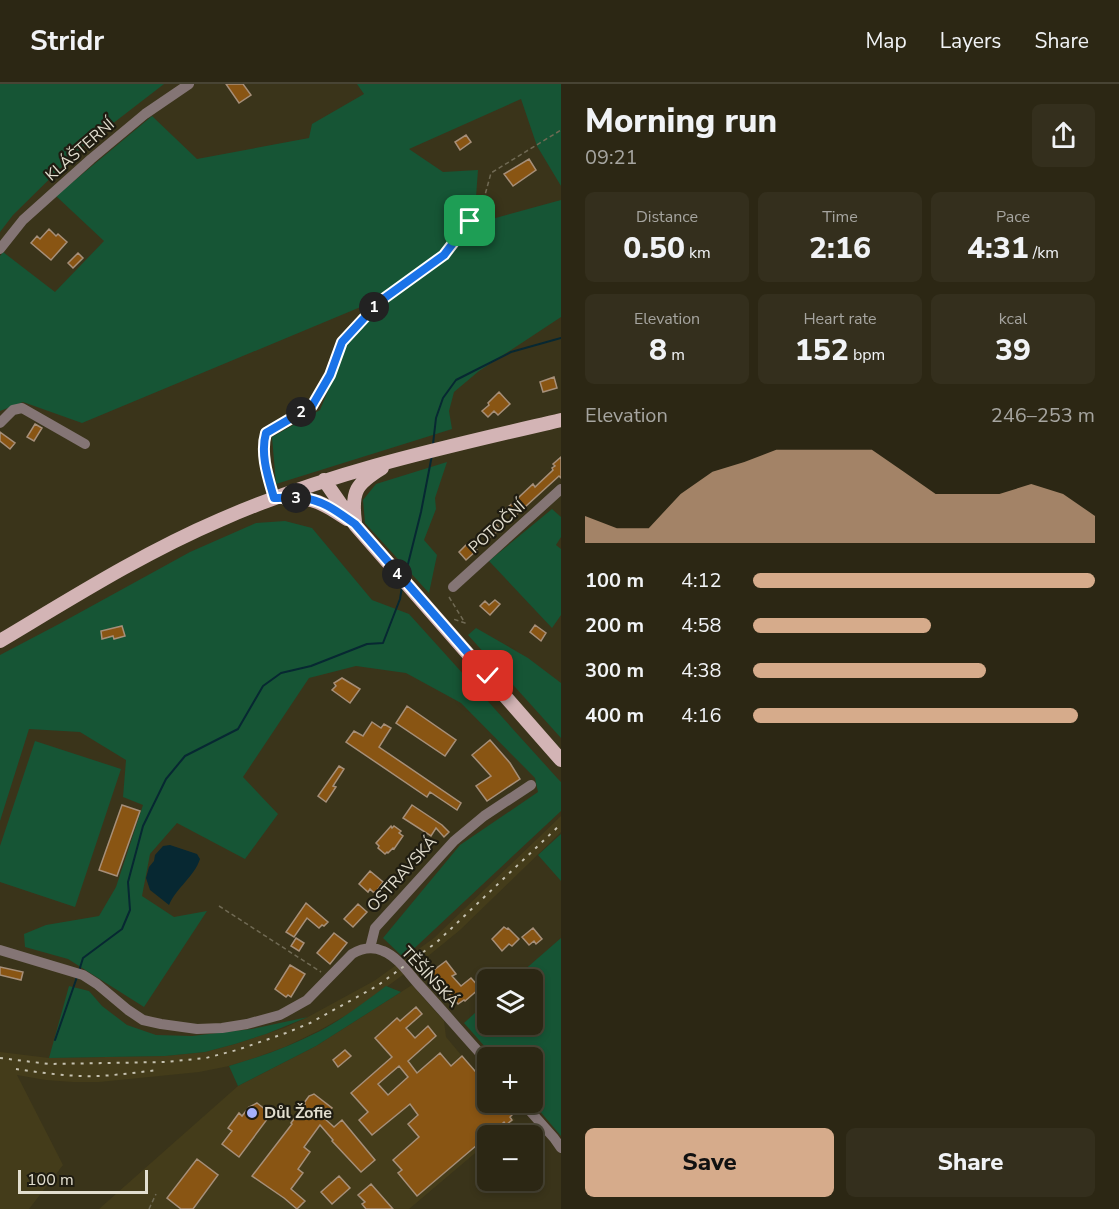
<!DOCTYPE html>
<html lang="en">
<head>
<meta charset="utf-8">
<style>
  :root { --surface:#2c2714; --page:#342f1d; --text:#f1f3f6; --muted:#a6a5a0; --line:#484434; --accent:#d6ab8b }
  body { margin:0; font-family:"Nunito Sans",sans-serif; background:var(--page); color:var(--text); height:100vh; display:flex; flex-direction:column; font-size:22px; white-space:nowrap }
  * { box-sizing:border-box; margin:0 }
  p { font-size:20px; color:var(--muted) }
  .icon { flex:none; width:33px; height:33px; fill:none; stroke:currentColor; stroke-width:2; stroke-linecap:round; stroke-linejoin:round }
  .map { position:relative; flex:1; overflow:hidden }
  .drawer { display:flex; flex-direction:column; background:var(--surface); width:558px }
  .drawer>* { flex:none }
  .controls { position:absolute; left:477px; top:885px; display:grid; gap:12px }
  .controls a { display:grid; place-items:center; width:66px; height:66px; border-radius:9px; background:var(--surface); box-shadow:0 3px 9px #0003,0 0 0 2px var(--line); font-size:30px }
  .scale { position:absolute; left:18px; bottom:15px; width:130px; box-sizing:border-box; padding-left:6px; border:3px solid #e2decf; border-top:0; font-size:16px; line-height:21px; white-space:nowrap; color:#e2decf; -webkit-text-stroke:4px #1f1c11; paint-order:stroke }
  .pin { position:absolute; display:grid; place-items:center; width:51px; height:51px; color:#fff; margin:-26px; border-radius:12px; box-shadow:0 3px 9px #0006 }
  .km { position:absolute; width:30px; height:30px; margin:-15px; border-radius:50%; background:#222; color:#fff; font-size:16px; line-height:30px; text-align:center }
  .round { display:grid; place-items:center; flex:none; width:63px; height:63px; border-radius:9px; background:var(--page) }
  .overview { display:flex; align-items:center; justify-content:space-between; height:102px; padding:0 24px }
  h1 { font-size:33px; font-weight:800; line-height:45px }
  .stats { display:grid; grid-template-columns:repeat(3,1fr); gap:9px; height:102px; padding:6px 24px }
  .stats div { display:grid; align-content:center; border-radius:9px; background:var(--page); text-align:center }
  .stats b { font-size:30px; font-weight:800 }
  .stats small { font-size:16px; font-weight:400 }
  .stats p { font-size:16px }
  .chart { height:168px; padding:12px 24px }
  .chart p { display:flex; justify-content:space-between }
  .chart svg { width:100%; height:108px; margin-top:6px; fill:var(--accent); opacity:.7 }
  .primary-button { display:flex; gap:12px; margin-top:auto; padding:12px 24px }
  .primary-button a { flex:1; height:69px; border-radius:9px; background:var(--accent); color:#111; font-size:24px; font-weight:800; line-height:69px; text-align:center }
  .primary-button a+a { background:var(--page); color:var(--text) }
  ul { padding:0 24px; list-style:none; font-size:20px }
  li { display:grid; grid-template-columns:96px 72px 1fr; align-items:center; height:45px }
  li i { height:15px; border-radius:8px; background:var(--accent) }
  header { display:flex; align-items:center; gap:36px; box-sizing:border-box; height:84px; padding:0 30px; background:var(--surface); border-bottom:2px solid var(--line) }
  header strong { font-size:28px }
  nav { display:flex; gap:33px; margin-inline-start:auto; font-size:21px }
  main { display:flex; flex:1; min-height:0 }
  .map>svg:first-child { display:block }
</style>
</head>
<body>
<header>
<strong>Stridr</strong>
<nav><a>Map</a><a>Layers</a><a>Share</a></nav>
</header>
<main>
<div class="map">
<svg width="561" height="1125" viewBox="0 0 561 1125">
  <rect width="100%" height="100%" fill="#3a341a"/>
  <path fill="#443c1a" d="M 561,732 L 561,748 L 460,846 L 422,877 L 352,928 L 320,946 L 285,963 L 252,975 L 229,982 L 199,988 L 99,998 L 73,998 L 46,996 L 17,991 L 63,1081 L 29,1125 L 0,1125 L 0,968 L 49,974 L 165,972 L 205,968 L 235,960 L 284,944 L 308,933 L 374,897 L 434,854 Z
    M 412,901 L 444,937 L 446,953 L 487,1002 L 488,1018 L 501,1019 L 515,1036 L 496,1051 L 488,1052 L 487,1059 L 409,1125 L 99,1125 L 238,1002 L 316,962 Z"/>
  <path fill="#165535" d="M 0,0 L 164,0 L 81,64 L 13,131 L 0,148 Z
    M 357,0 L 561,0 L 561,102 L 537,62 L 521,15 L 409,65 L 443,88 L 478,86 L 474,140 L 561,116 L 561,233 L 479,287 L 454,308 L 449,327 L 452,345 L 276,400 L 272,353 L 320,326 L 363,222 L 82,339 L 23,318 L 0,327 L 0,172 L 3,168 L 55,208 L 104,157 L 56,112 L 152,32 L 197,75 L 309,54 L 312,40 L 364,10 Z
    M 447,378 L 435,414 L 436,425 L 424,456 L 437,471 L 429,509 L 365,439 L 363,416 L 376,400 Z
    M 552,425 L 561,433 L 561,453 L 556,461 L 561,465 L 561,531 L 552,544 L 489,477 Z
    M 285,437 L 312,444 L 372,516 L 409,530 L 558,695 L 561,698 L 561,727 L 404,874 L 383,854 L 460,761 L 538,708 L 535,694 L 461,619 L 406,589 L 356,582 L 309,594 L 243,693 L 278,730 L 245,775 L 177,739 L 150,770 L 142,812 L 174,833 L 207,827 L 144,923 L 68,875 L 25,863 L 24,850 L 46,841 L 99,832 L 116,803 L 143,721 L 123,713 L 126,676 L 80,648 L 29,645 L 0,737 L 0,571 L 59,540 L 190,468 L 256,439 Z
    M 476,544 L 528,574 L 561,599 L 561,654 L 468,551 Z
    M 35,657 L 121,685 L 75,823 L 0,798 L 0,762 Z
    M 561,750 L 561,797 L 538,771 Z
    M 561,854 L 561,1052 L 532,1018 L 532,974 L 494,973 L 464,939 L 487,918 L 488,940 L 532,940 L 532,896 L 514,895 Z
    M 69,902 L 89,907 L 102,922 L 127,941 L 156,951 L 192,952 L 252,945 L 308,933 L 266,950 L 235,960 L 205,968 L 165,972 L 49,974 Z
    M 386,902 L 401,908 L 316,962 L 238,1002 L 229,982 C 260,973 291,962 320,947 C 344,934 365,918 386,902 Z"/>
  <path fill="#072832" d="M 170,761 L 197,770 L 200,775 C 194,793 177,803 169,821 L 150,806 L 146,794 L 149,783 L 154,777 L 155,771 L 163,762 Z"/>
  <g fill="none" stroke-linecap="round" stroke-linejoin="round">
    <path stroke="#072832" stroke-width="2" d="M 433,360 L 436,334 L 443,314 L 456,296 L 511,268 L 561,254
      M 405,492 L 421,428 L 432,371
      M 79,887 L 83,874 L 122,845 L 130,826 L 128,798 L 143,742 L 166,695 L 185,672 L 238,645 L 263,602 L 281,589 L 311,582 L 367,560 L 383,559 L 400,515 L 402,503
      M 55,956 L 77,893"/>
  </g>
  <path fill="#895513" stroke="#a68f79" stroke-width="1.5" fill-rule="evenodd" d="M 226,0 L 243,0 L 251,11 L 239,19 Z
    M 466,51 L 471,58 L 460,66 L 455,58 Z
    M 529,75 L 536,86 L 513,102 L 504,90 Z
    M 49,145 L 56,152 L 58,150 L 67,158 L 51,176 L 31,159 L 37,152 L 40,155 Z
    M 78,169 L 83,174 L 73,184 L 68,179 Z
    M 554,293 L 557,304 L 543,308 L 540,298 Z
    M 499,308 L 510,320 L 498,331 L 494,327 L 488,333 L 482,327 L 489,321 L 488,319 Z
    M 35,340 L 42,344 L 34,357 L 27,353 Z
    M 0,348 L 15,359 L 10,365 L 0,357 Z
    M 561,373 L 561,394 L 559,392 L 514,433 L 506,425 L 533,400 L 535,403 L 553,386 L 552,384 L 555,382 L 553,380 Z
    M 493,437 L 500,445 L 491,453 L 484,445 Z
    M 471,459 L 477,466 L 466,476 L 459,468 L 467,460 L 469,461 Z
    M 495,516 L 500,520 L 490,531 L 480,522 L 485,517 L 489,521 Z
    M 535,541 L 546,549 L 541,557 L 530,548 Z
    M 122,542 L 125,552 L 114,555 L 113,552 L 102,555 L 101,547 Z
    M 342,594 L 360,605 L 350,619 L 332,606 L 336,602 L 334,599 Z
    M 407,622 L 456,656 L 445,672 L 396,639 Z
    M 372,638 L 381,644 L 384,640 L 391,644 L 379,663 L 461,719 L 457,726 L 430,708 L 427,713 L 346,658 L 354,647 L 363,652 Z
    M 490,656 L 510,679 L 520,695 L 487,717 L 476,702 L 491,692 L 472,671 Z
    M 339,682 L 344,685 L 333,702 L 336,703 L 326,718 L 318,712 Z
    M 122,721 L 140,727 L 117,792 L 99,786 Z
    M 412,721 L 442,741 L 449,748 L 444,753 L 436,744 L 431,752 L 403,734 Z
    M 391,742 L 392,744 L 394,742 L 401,747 L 399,749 L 403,752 L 394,765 L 393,764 L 388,769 L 387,768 L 385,770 L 378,764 L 379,762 L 376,759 Z
    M 370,787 L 383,798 L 376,808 L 373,808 L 370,805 L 368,808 L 359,800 Z
    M 306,819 L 328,838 L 324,842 L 322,841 L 319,844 L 307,834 L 294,853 L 286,848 Z
    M 358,820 L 367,828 L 353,843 L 344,835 Z
    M 504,843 L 507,845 L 508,844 L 519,855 L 512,862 L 509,860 L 502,867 L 492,855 Z
    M 533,844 L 542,855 L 536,860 L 534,857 L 529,861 L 522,853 Z
    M 334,849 L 347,859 L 330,880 L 317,869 Z
    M 296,854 L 304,859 L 299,867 L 291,862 Z
    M 446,877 L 456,890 L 452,892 L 461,902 L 471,894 L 480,904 L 465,917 L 464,916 L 458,920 L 446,906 L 441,911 L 426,892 Z
    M 290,881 L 305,890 L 291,913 L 288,911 L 286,913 L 275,905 Z
    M 0,883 L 23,888 L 21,896 L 0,891 Z
    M 416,923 L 422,930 L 406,944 L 415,954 L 428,942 L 436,952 L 408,977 L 417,989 L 440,969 L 451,982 L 462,972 L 488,1002 L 488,1018 L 502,1018 L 512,1031 L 510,1033 L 512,1036 L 506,1041 L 504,1038 L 417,1112 L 398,1089 L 402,1086 L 393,1076 L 419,1053 L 408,1040 L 418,1031 L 410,1020 L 372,1051 L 359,1036 L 368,1028 L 351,1009 L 392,973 L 375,954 L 397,934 L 400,937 ZM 399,982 L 408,993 L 388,1011 L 378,1000 Z
    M 345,966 L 351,972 L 338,983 L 333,976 Z
    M 314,1010 L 332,1024 L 324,1034 L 334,1043 L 342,1036 L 375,1076 L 361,1088 L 332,1057 L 333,1056 L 320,1041 L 304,1063 L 310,1068 L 298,1085 L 303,1089 L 291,1105 L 305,1117 L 297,1125 L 284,1114 L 252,1092 L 292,1040 L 291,1039 L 305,1020 L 304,1019 L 309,1012 Z
    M 257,1019 L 271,1030 L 239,1073 L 222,1060 L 232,1047 L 228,1044 L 239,1029 L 242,1032 L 249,1023 Z
    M 197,1075 L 218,1091 L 193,1125 L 181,1125 L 167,1114 Z
    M 339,1092 L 350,1104 L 332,1120 L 321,1108 Z
    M 371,1100 L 393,1125 L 366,1125 L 362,1120 L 365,1118 L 358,1111 Z"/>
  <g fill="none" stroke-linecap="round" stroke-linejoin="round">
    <path stroke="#706a54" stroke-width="1.5" stroke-dasharray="4.5 3" stroke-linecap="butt" d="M 271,404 C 266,386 260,368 266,349 L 312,322 L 330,291 L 341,258 L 379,218 L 444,171 L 470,137 L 485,111 L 491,89 L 561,46
      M 449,513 L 465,539 L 453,535
      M 219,822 L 321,888
      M 149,1125 L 156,1110"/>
    <path stroke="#847575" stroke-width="10" d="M 0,165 L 23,136 L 91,75 L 145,30 L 189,0
      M 0,339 L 13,326 L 22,324 L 85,360
      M 453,503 L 561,405
      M 370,864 L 375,844 L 454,757 L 484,732 L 531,701
      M 0,866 L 83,891 L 97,900 L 128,926 L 143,936 L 161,940 L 197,945 L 222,944 L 247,940 L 280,931 L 307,916 L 352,870 C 362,864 372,862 383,867 C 398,873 409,890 420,902 C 443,927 465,953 488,978
      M 522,1018 L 554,1054 L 561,1064"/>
    <path stroke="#d3b4b5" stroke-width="14" d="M 324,396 L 356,442 L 561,676
      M 285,414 C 314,413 323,419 347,435
      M 355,438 C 351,407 356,400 382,384
      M 0,557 C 72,514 143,469 220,436 C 329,388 445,363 561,336"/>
    <path stroke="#c5c1b0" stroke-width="2" stroke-dasharray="3 6" stroke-linecap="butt" d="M 0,974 L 49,980 L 165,978 L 206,974 L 237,966 L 286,949 L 310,939 L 377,902 L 437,858 L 561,740
      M 16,985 C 43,989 71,993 99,992 C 119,991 139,988 159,986"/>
  </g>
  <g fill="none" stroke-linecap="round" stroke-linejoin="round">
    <defs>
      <path id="route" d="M 470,137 L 444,171 L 379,218 L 342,258 L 330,291 L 312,322 L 266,349 C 260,370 268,393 274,414 C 283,414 294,413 303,414 C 323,416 339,429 355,440 L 488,592"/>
    </defs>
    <use href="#route" stroke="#fff" stroke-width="12"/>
    <use href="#route" stroke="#1a73e8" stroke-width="8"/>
  </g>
  <circle fill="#a6b1fc" stroke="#1f1c11" stroke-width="2" cx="252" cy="1029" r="6"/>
  <g text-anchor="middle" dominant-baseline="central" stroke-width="4.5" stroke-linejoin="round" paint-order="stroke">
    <g font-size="16" fill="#e2decf" stroke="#1f1c11">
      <text transform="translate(80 66) rotate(-41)">KLÁŠTERNÍ</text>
      <text transform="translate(497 443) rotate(-42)">POTOČNÍ</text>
      <text transform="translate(402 790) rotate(-48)">OSTRAVSKÁ</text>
      <text transform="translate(430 893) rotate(47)">TĚŠÍNSKÁ</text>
    </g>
    <g font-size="16" font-weight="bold" fill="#e2decf" stroke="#1f1c11" text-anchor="start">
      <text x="264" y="1029">Důl Žofie</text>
    </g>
  </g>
</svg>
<div class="controls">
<a><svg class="icon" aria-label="layers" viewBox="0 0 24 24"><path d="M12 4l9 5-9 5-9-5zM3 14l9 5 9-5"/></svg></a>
<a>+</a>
<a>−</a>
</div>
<div class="scale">100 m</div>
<div class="pin" style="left:470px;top:137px;background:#1e9e55"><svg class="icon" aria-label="arrive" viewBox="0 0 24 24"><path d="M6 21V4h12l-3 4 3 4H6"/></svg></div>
<div class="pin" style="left:488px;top:592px;background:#d93025"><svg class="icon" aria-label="check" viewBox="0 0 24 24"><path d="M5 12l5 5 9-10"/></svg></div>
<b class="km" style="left:374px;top:223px">1</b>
<b class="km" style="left:301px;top:328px">2</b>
<b class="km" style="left:296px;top:414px">3</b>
<b class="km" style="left:397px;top:490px">4</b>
</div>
<section class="drawer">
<div class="overview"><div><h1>Morning run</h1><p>09:21</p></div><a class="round"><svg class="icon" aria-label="share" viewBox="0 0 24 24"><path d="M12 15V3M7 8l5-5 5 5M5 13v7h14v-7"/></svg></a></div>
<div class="stats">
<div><p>Distance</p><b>0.50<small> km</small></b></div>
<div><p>Time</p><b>2:16</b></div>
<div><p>Pace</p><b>4:31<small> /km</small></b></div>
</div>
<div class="stats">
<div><p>Elevation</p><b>8<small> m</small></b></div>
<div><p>Heart rate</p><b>152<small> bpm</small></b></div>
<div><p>kcal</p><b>39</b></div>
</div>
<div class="chart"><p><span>Elevation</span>246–253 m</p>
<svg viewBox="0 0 160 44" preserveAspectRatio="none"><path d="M0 44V33L10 38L20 38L30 24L40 15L50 11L60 6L70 6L80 6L90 6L100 15L110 24L120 24L130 24L140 20L150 24L160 33V44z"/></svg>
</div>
<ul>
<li><b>100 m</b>4:12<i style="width:100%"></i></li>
<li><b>200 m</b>4:58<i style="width:52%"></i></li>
<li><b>300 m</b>4:38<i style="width:68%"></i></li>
<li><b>400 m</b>4:16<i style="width:95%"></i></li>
</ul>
<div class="primary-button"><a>Save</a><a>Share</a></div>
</section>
</main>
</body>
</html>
